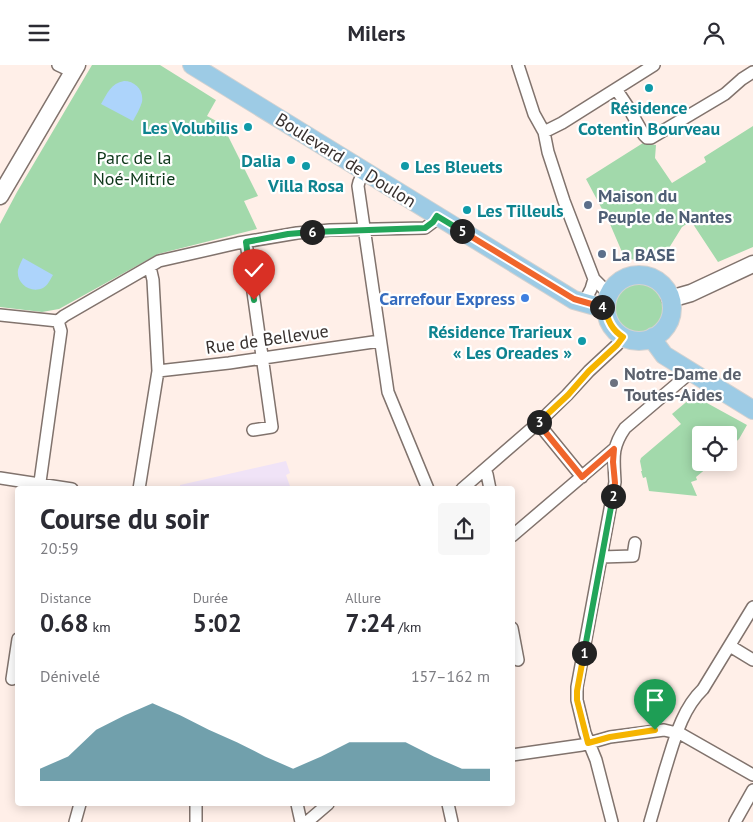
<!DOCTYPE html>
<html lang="fr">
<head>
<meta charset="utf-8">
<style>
  :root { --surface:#fff; --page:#f7f7f7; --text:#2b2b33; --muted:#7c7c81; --accent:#36788a }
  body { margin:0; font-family:"PT Sans",sans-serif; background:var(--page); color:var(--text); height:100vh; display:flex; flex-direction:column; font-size:19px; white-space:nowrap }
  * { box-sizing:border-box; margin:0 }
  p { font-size:16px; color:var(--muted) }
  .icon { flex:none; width:28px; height:28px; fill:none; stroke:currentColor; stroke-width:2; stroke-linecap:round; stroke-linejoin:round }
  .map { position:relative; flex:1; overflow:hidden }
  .panel { position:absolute; left:15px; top:421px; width:500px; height:320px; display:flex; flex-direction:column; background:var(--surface); border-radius:5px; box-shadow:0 2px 12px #0003 }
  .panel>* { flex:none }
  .tools { position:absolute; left:692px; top:361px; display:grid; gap:10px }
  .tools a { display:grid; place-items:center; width:45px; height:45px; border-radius:5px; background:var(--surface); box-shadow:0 2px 12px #0003; font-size:25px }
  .pin { position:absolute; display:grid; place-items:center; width:42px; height:42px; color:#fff; margin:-51px -21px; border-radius:50% 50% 50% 0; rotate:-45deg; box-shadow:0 0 5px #0007 }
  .pin .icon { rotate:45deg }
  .km { position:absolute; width:25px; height:25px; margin:-12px; border-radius:50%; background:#222; color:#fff; font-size:14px; line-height:25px; text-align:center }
  .round { display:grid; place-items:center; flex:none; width:52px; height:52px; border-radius:5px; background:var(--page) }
  .headline { display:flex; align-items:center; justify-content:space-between; height:85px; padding:0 25px }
  h1 { font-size:28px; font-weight:700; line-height:38px }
  .figures { display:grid; grid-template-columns:repeat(3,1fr); gap:8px; height:85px; padding:5px 25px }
  .figures div { display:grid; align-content:center }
  .figures b { font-size:25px; font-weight:700 }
  .figures small { font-size:14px; font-weight:400 }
  .figures p { font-size:14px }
  .chart { height:140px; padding:10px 25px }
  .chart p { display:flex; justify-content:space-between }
  .chart svg { width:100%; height:90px; margin-top:5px; fill:var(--accent); opacity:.7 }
  header { display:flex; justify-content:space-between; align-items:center; height:65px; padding:0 25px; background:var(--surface); font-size:22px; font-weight:700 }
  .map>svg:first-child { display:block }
</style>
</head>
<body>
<header><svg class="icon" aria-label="menu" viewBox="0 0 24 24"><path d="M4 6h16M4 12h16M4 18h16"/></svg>Milers<svg class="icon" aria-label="person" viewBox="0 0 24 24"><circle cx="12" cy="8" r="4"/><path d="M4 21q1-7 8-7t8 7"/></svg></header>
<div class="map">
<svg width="753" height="757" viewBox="0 0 753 757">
  <rect width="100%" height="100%" fill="#ffefe8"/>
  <path fill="#f0e3f7" d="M 286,396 L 290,408 L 286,410 L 291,424 L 181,424 L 180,420 Z"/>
  <path fill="#a2d9ab" d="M 92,0 L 160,0 L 216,35 L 207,51 L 222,59 L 258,131 L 244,136 L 257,164 L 158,189 L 59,244 L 42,247 L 0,242 L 0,159 L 17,127 Z
    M 753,61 L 753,182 L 718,197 L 691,156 L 682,162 L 661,196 L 625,194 L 610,159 L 586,114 L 643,78 L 656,80 L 655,93 L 672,118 L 706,97 L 704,92 Z
    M615 243a24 24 0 1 1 48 0a24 24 0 1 1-48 0Z
    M 696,332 L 747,360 L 739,374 L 729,383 L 729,370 L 701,370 L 701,398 L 713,398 L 696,412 L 697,415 L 691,417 L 697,431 L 649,426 L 646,412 L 643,413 L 641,406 L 642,406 L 640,396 L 641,393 L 681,359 L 672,349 L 691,333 Z"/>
  <path fill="#add4fb" d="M 124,16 C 135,16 144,25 142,37 C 140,44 136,50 133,56 L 101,39 C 107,29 111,18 124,16 Z
    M 23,193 L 53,210 C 50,215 48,220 43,223 C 30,229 16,218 18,205 C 19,201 21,197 23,193 Z"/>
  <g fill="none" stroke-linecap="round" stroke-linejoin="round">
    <defs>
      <path id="street" d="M 58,0 L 73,7
        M 518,0 L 534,49 L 544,67 L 548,87 L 564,136 L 594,214 L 604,224 L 611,226
        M 616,24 L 628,42 L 644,70 L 647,73 L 651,73 L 725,29 L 742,14 L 753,7
        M 544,67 L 562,58 L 654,0
        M 364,106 L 359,117 L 358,121 L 388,327 L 428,424
        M 246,177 L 272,362 L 253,365
        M 584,238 L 591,224 L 594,214
        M 0,250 L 58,256 L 64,251 L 159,196 L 238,178 L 297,168 L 330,165 L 425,163 L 433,157 L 437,151
        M 158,306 L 229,298 L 380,276
        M 538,358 L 582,412
        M 487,409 L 490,424
        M 0,413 L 72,424
        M 39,424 L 61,266 L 58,256
        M 139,424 L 158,306 L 153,215 L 150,202
        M 462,424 L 538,358 L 567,330 L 589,306 L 617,280 L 623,272
        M 512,471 L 614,384
        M 601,492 L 633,491 L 635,478
        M 512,563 L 518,595
        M 730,581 L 753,595
        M 12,614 L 18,574
        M 512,690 L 582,680 L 610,672 L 664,665 L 681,669 L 753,710
        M 196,739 L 196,757
        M 297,739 L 301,757
        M 448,739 L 452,757
        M 75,757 L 80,739
        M 307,757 L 328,739
        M 612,757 L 596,695 L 585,668 L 577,635 L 577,622 L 615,417 C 614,394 611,383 625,363 L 691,307
        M 650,757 C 655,740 660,722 665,705 C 674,677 681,645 703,624 L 753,542
        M 735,757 L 753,725"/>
      <path id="secondary" d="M 0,131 L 77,0
        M 670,234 L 691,228 L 753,199"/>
      <path id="primary" d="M 192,0 L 574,235 L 599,242 L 606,243
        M606 243a33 33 0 1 1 66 0a33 33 0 1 1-66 0Z
        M 653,272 L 656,279 L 664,290 L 753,345"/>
    </defs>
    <use href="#street" stroke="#81736d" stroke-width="14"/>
    <use href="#secondary" stroke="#81736d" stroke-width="19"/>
    <use href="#primary" stroke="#d3d2d1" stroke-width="20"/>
    <use href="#street" stroke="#fff" stroke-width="11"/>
    <use href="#secondary" stroke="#fff" stroke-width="16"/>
    <use href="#primary" stroke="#9dcbe5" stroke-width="18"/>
  </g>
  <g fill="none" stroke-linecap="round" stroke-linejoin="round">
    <defs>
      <path id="split-1" d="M 584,588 L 577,626 L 577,635 L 588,678 L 610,672 L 655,665"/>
      <path id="split-2" d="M 584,588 L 613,431"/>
      <path id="split-3" d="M 539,357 L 538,358 L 582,412 L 614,384 L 613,397 L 615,418 L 613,431"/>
      <path id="split-4" d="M 539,357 L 568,330 L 589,306 L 617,280 L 623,272 C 612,265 607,256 606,243 L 602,242"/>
      <path id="split-5" d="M 462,166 L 574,234 L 602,242"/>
      <path id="split-6" d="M 312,167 L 425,163 L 433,157 L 437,151 L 462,166"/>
      <path id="split-7" d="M 254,235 L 246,177 L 288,169 L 312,167"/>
    </defs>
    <use href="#split-1" stroke="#fff" stroke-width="10"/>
    <use href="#split-2" stroke="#fff" stroke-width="10"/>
    <use href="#split-3" stroke="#fff" stroke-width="10"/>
    <use href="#split-4" stroke="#fff" stroke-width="10"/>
    <use href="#split-5" stroke="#fff" stroke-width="10"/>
    <use href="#split-6" stroke="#fff" stroke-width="10"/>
    <use href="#split-7" stroke="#fff" stroke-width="10"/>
    <use href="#split-1" stroke="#f5b400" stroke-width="6"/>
    <use href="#split-2" stroke="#22a559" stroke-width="6"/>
    <use href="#split-3" stroke="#f0652b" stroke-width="6"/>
    <use href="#split-4" stroke="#f5b400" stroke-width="6"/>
    <use href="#split-5" stroke="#f0652b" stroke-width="6"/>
    <use href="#split-6" stroke="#22a559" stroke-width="6"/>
    <use href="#split-7" stroke="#22a559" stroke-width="6"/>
  </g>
  <g fill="#0f9aa8" stroke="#fff" stroke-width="2">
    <circle cx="649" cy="23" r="5"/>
    <circle cx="248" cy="62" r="5"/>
    <circle cx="291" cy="95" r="5"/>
    <circle cx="306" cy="101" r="5"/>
    <circle cx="405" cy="101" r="5"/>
    <circle cx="467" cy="145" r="5"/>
    <circle cx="582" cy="276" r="5"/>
  </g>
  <g fill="#5c6f8a" stroke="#fff" stroke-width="2">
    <circle cx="588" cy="140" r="5"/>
    <circle cx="602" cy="189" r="5"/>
  </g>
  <circle fill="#3f7fe0" stroke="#fff" stroke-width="2" cx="525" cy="233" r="5"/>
  <circle fill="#6b7280" stroke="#fff" stroke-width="2" cx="614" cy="318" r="5"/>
  <g text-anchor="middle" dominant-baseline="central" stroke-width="4.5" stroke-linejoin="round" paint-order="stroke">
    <g font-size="18" font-weight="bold" fill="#0d838f" stroke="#fff" text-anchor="end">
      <text x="649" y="42" text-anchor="middle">Résidence<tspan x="649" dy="21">Cotentin Bourveau</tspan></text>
      <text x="238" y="62">Les Volubilis</text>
      <text x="281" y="95">Dalia</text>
      <text x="415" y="101" text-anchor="start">Les Bleuets</text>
      <text x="306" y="120" text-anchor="middle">Villa Rosa</text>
      <text x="477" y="145" text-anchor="start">Les Tilleuls</text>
      <text x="572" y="266">Résidence Trarieux<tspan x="572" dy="21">« Les Oreades »</tspan></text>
    </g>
    <g font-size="18" fill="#0d3719" stroke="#fff">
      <text x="134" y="92">Parc de la<tspan x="134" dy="21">Noé-Mitrie</tspan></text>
    </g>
    <g font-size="18" fill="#38312f" stroke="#fff">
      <text transform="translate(346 95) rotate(32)">Boulevard de Doulon</text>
      <text transform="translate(267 274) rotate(-8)">Rue de Bellevue</text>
    </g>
    <g font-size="18" font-weight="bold" fill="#4e5e75" stroke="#fff" text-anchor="start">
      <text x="598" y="130">Maison du<tspan x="598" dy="21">Peuple de Nantes</tspan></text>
      <text x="612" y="189">La BASE</text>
    </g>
    <g font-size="18" font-weight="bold" fill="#366cbe" stroke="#fff" text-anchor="end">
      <text x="515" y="233">Carrefour Express</text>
    </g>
    <g font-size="18" font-weight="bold" fill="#5b616d" stroke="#fff" text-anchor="start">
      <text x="624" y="308">Notre-Dame de<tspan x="624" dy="21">Toutes-Aides</tspan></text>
    </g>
  </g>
</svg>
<div class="tools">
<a><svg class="icon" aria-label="locate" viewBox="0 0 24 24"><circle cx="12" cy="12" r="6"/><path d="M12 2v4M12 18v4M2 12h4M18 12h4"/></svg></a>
</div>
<div class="pin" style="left:655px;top:665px;background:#1e9e55"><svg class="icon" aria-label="arrive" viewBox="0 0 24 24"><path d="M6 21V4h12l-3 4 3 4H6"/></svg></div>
<div class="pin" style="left:254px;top:235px;background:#d93025"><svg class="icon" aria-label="check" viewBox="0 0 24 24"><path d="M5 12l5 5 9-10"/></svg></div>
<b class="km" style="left:584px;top:588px">1</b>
<b class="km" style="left:613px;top:431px">2</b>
<b class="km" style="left:539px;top:357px">3</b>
<b class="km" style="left:602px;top:242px">4</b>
<b class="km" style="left:462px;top:166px">5</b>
<b class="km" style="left:312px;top:167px">6</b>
<section class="panel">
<div class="headline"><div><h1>Course du soir</h1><p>20:59</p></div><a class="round"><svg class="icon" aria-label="share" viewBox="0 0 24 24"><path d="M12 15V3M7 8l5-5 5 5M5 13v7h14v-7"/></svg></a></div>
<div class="figures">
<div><p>Distance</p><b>0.68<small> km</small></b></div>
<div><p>Durée</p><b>5:02</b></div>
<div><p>Allure</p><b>7:24<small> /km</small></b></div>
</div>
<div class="chart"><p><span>Dénivelé</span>157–162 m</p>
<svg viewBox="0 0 160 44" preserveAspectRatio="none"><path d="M0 44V38L10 32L20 19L30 12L40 6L50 12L60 19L70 25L80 32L90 38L100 32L110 25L120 25L130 25L140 32L150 38L160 38V44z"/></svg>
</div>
</section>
</div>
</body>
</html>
